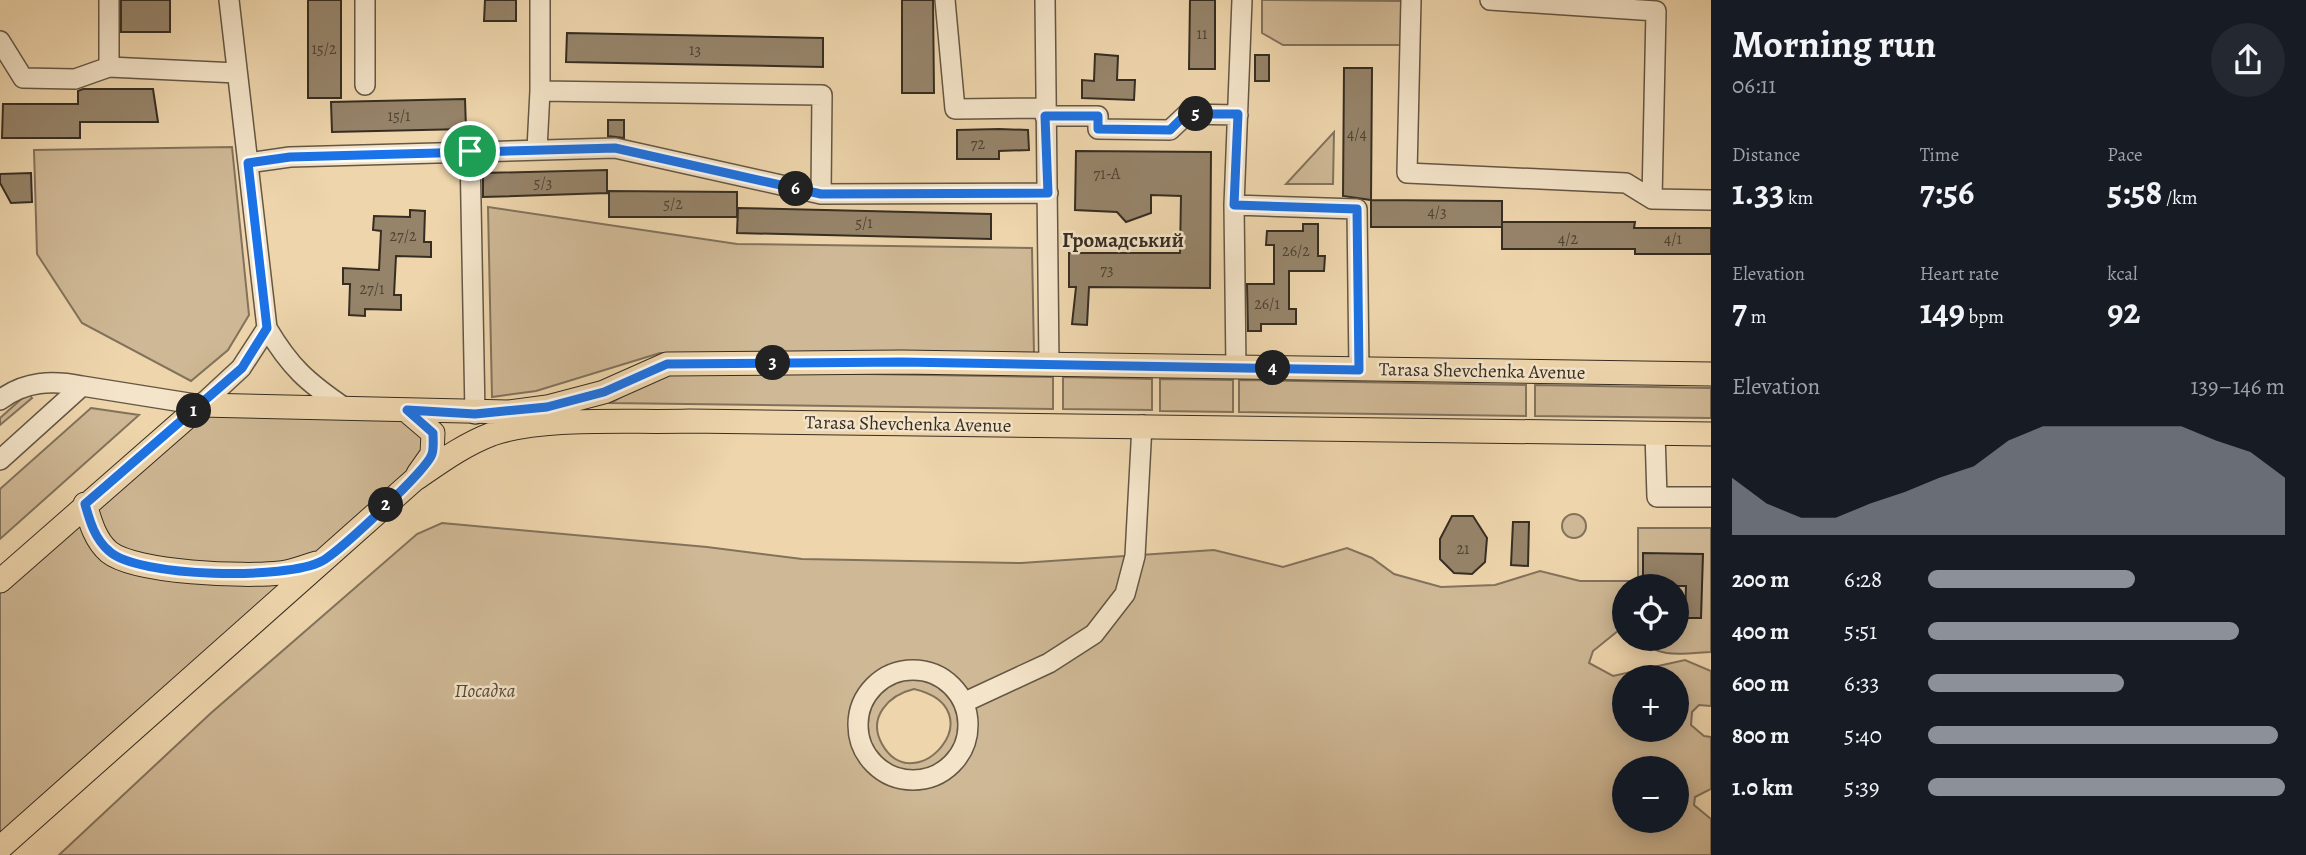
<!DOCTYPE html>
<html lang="en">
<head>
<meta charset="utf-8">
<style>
  :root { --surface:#171b24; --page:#242831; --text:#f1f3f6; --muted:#9ea1a6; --accent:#8c9099 }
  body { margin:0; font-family:Alegreya,serif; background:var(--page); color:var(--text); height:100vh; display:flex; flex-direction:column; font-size:26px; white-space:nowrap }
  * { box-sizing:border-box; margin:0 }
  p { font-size:23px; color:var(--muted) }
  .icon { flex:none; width:38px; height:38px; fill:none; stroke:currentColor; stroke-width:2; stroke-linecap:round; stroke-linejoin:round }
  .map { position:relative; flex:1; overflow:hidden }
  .drawer { display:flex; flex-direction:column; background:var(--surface); width:595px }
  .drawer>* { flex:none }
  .tools { position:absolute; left:1612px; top:574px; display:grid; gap:14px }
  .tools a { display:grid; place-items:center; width:77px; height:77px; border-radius:50%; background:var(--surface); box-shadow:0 4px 18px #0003; font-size:35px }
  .pin { position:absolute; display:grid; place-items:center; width:60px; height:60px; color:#fff; margin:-30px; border:4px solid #fff; border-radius:50%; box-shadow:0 2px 7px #0007 }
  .km { position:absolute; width:35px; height:35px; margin:-18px; border-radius:50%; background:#222; color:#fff; font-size:19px; line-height:35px; text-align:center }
  .round { display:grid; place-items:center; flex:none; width:74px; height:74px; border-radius:37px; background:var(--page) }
  .headline { display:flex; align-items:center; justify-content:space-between; height:119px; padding:0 21px }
  h1 { font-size:38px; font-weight:700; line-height:52px }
  .figures { display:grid; grid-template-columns:repeat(3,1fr); gap:10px; height:119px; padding:7px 21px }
  .figures div { display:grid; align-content:center }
  .figures b { font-size:35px; font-weight:700 }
  .figures small { font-size:19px; font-weight:400 }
  .figures p { font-size:19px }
  .chart { height:196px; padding:14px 21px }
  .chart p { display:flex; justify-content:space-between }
  .chart svg { width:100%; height:126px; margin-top:7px; fill:var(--accent); opacity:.7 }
  ul { padding:0 21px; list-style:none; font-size:23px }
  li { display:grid; grid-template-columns:112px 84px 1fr; align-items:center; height:52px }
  li i { height:18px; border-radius:9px; background:var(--accent) }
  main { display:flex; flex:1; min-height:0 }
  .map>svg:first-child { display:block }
</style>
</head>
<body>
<main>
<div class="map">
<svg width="1711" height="855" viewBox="0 0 1711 855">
  <rect width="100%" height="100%" fill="#eed5ac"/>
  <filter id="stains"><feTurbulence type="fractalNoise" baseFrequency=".00286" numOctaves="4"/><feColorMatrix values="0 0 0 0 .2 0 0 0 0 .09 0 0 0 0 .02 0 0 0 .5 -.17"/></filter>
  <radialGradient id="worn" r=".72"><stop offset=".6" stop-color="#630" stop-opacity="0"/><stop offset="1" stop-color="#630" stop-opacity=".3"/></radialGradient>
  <path fill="#cfb895" stroke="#82725c" stroke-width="2" fill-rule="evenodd" d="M 1262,0 L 1403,1 L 1402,45 L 1283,45 L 1262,33 Z
    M 1334,132 L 1333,184 L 1286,184 Z
    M 232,147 L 249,315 L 228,350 L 191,381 L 82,323 L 37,254 L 34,150 Z
    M 488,207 L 737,244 L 1032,248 L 1034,355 L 660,353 L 536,391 L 492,397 Z
    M 683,371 L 1053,377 L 1053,409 L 611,403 L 646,382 Z
    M 1063,377 L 1152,379 L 1152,410 L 1063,409 Z
    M 1160,379 L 1233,380 L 1233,412 L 1160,411 Z
    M 1239,380 L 1526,385 L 1526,416 L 1239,412 Z
    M 1535,385 L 1711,388 L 1711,418 L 1535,416 Z
    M 28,393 L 32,398 L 0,425 L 0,418 Z
    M 201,405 L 406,410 L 432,454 L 0,848 L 0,581 Z
    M 91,408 L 139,415 L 0,539 L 0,489 Z
    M1562 526a12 12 0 1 1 24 0a12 12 0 1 1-24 0Z
    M 442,523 L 707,547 L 802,559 L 1021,563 L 1214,550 L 1283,567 L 1347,548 L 1372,558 L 1394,574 L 1441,587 L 1495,585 L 1540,571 L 1580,581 L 1638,581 L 1638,528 L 1711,528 L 1711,652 C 1687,653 1657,660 1641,639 L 1676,639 L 1676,586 L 1624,586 L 1624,626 L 1593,651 L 1589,663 L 1613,676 L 1685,660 L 1711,671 L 1711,706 L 1699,705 L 1692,712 L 1691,725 L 1704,736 L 1711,737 L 1711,789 L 1695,797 L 1694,805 L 1711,819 L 1711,855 L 59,855 L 211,713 L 417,534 ZM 1624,677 L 1676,677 L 1676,730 L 1624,730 ZM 914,689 C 998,709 915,803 882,744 C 867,717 889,695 914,689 ZM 1624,768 L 1676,768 L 1676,821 L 1624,821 Z"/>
  <path fill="#96846a" stroke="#362d22" stroke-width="2" d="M 121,0 L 170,0 L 170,32 L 121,32 Z
    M 308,0 L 341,0 L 341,98 L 308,98 Z
    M 485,0 L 516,0 L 516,21 L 484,21 Z
    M 902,0 L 933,0 L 934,93 L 902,93 Z
    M 1190,0 L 1215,0 L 1215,69 L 1189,69 Z
    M 567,33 L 823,38 L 823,67 L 566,62 Z
    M 1095,54 L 1118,56 L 1117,80 L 1135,80 L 1134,100 L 1082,98 L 1082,80 L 1094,81 Z
    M 1255,55 L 1269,55 L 1269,81 L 1255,81 Z
    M 1344,68 L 1372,68 L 1371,200 L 1343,196 Z
    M 83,89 L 153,89 L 158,122 L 80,122 L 80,138 L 2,138 L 3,104 L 78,104 L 78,91 Z
    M 465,99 L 466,129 L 332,132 L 331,102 Z
    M 608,120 L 624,120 L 624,138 L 608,136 Z
    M 999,129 L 1028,130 L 1029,150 L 999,151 L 999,159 L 957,159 L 957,130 Z
    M 1076,151 L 1211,152 L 1210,288 L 1089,287 L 1087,325 L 1072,324 L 1076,287 L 1069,287 L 1069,253 L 1180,253 L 1181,196 L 1151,195 L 1151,213 L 1126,222 L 1117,212 L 1075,210 Z
    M 607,170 L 607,193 L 483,197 L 483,173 Z
    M 31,173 L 32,202 L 11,203 L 0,183 L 0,174 Z
    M 609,191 L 737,192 L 737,217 L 609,217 Z
    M 1371,200 L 1502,201 L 1502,227 L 1371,227 Z
    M 738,208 L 991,214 L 991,239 L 737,233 Z
    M 410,210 L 425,211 L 424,242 L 431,242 L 431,257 L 396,256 L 394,295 L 401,295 L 401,310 L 365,309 L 365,316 L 349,315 L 350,284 L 343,284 L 343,268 L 379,270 L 381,231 L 373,230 L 374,216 L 410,217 Z
    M 1502,222 L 1635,222 L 1634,228 L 1711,228 L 1711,254 L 1635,254 L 1635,249 L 1502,249 Z
    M 1303,224 L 1318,224 L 1318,256 L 1325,256 L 1324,271 L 1289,271 L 1289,309 L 1296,309 L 1296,324 L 1261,324 L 1261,331 L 1248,331 L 1247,284 L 1274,284 L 1274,245 L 1266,245 L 1267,231 L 1303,231 Z
    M 1452,516 L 1473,516 L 1487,538 L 1485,562 L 1472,574 L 1454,573 L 1440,559 L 1440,539 Z
    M 1513,522 L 1529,522 L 1528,566 L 1511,565 Z
    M 1643,553 L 1703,554 L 1701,618 L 1685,618 L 1686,586 L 1643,586 Z"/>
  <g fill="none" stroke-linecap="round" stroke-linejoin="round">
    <defs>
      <path id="minor" d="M 109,0 L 109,67
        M 229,0 L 267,328 C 290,367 307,382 345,408
        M 945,0 L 955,109 L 1045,108
        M 1045,0 L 1049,365
        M 1411,0 L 1407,173 L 1626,183 L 1652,199 L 1711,200
        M 1490,0 L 1656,11 L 1652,199
        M 0,41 L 23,78 L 75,79 L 109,67 L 237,73
        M 365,85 L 365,0
        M 540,91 L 822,95 L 821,194
        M 1045,116 L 1098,116 L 1098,129 L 1170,130 L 1187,114 L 1238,115
        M 537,149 L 540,91 L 540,0
        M 470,151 L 475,414
        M 248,163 L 290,157 L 615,148 L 821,194 L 1048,193
        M 1234,205 L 1357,209 L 1359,370
        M 1236,368 L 1234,205 L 1242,0
        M 0,400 C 25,381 52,380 82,386
        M 1655,433 L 1657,497 L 1711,497
        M 0,460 L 82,386 L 201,405 L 241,368 L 267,328
        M858 725a55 55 0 1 1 110 0a55 55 0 1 1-110 0Z
        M 965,702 L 1049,663 L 1094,634 L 1125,594 L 1135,556 L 1142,425"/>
      <path id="major" d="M 406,410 L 433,433 L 432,454 L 418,474
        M 85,504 C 90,521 95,540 109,552 C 135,573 246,577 280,573 C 292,572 305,566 317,563
        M 0,581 L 201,405 L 508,412 L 547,407 L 604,392 L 667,364 L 902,362 L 1711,374
        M 0,848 L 414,480 C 439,463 463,445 492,434 C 545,416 632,423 689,421 L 1711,434"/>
    </defs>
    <use href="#minor" stroke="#645744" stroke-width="22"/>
    <use href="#major" stroke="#362d22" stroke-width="25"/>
    <use href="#minor" stroke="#f4e4c9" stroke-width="19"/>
    <use href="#major" stroke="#eed5ac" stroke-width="23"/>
  </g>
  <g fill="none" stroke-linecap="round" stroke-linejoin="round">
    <defs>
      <path id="route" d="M 1186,114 L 1238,114 L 1234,205 L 1357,209 L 1359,370 L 902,362 L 667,364 L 604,392 L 547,407 L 475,414 L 407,410 L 433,433 C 433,439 434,448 432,454 C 427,470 338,553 322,561 C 287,580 138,578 109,551 C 95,539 90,522 85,504 L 242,368 L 267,328 L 248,163 L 290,157 L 615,148 L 821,194 L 1048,193 L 1045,116 L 1098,116 L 1098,129 L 1170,130 Z"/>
    </defs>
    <use href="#route" stroke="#fff" stroke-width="14"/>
    <use href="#route" stroke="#1a73e8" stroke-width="9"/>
  </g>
  <g text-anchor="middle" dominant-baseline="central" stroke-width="5" stroke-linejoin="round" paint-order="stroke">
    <g font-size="16" fill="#4e4334">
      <text x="1202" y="34">11</text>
      <text x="324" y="49">15/2</text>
      <text x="695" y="50">13</text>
      <text x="399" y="116">15/1</text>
      <text x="1357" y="134">4/4</text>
      <text x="978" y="144">72</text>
      <text x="1107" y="174">71-А</text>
      <text x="543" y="183">5/3</text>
      <text x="673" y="204">5/2</text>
      <text x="1437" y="212">4/3</text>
      <text x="864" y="223">5/1</text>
      <text x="403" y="236">27/2</text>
      <text x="1568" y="239">4/2</text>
      <text x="1673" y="239">4/1</text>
      <text x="1296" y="251">26/2</text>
      <text x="1107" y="270">73</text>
      <text x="372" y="289">27/1</text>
      <text x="1267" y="304">26/1</text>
      <text x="1463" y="549">21</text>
    </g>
    <g font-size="19" fill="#362d22" stroke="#f4e4c9">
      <text transform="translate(1482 371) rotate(1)">Tarasa Shevchenka Avenue</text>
      <text transform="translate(908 424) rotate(1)">Tarasa Shevchenka Avenue</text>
    </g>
    <g font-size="19" font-style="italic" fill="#554939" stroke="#f4e4c9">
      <text x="485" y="691">Посадка</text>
    </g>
    <g font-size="21" font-weight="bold" fill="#362d22" stroke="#f4e4c9">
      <text x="1123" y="240">Громадський</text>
    </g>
  </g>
  <rect width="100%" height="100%" filter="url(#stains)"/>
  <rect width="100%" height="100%" fill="url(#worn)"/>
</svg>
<div class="tools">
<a><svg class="icon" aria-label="locate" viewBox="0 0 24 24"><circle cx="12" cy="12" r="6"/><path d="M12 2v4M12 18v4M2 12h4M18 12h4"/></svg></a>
<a>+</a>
<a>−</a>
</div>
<div class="pin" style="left:470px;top:151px;background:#1e9e55"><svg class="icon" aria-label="arrive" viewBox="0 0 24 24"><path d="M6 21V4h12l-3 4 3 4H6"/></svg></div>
<b class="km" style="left:194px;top:411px">1</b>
<b class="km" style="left:386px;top:505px">2</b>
<b class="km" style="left:773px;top:363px">3</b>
<b class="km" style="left:1273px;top:368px">4</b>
<b class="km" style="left:1196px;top:114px">5</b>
<b class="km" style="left:796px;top:189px">6</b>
</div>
<section class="drawer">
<div class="headline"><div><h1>Morning run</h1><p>06:11</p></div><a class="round"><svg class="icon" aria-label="share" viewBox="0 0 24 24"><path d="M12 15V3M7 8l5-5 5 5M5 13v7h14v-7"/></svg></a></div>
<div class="figures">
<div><p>Distance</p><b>1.33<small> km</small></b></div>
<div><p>Time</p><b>7:56</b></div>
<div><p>Pace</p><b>5:58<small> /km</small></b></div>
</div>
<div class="figures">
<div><p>Elevation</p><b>7<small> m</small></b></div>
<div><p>Heart rate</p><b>149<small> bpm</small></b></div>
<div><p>kcal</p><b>92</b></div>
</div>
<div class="chart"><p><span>Elevation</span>139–146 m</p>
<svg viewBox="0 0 160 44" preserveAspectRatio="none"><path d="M0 44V24L10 33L20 38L30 38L40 33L50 29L60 24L70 20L80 11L90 6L100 6L110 6L120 6L130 6L140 11L150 15L160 24V44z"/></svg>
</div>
<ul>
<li><b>200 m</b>6:28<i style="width:58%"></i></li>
<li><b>400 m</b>5:51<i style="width:87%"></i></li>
<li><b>600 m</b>6:33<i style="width:55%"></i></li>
<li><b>800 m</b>5:40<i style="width:98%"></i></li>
<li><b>1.0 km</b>5:39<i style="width:100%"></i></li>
</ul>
</section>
</main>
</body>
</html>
